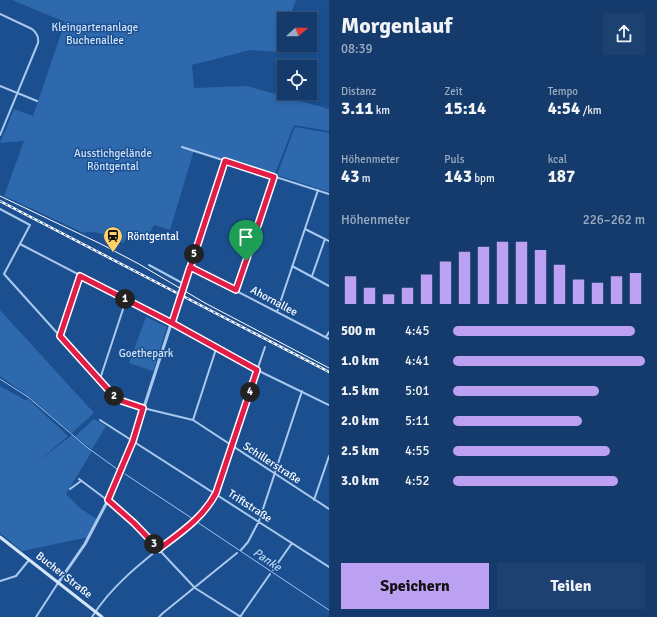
<!DOCTYPE html>
<html lang="de">
<head>
<meta charset="utf-8">
<style>
  :root { --surface:#143b6b; --page:#1d4271; --text:#f1f3f6; --muted:#9dadc1; --line:#33557e; --accent:#bca0f2 }
  body { margin:0; font-family:Signika,sans-serif; background:var(--page); color:var(--text); height:100vh; display:flex; flex-direction:column; font-size:15px; white-space:nowrap }
  * { box-sizing:border-box; margin:0 }
  p { font-size:13px; color:var(--muted) }
  .icon { flex:none; width:22px; height:22px; fill:none; stroke:currentColor; stroke-width:2; stroke-linecap:round; stroke-linejoin:round }
  .map { position:relative; flex:1; overflow:hidden }
  .side { display:flex; flex-direction:column; background:var(--surface); width:328px }
  .side>* { flex:none }
  .needle { width:26px; rotate:69deg }
  .fabs { position:absolute; left:277px; top:12px; display:grid; gap:8px }
  .fabs a { display:grid; place-items:center; width:40px; height:40px; border-radius:0px; background:var(--surface); box-shadow:0 2px 6px #0003,0 0 0 1px var(--line); font-size:20px }
  .pin { position:absolute; display:grid; place-items:center; width:34px; height:34px; color:#fff; margin:-41px -17px; border-radius:50% 50% 50% 0; rotate:-45deg; box-shadow:0 0 4px #0007 }
  .pin .icon { rotate:45deg }
  .km { position:absolute; width:20px; height:20px; margin:-10px; border-radius:50%; background:#222; color:#fff; font-size:11px; line-height:20px; text-align:center }
  .round { display:grid; place-items:center; flex:none; width:42px; height:42px; border-radius:0px; background:var(--page) }
  .headline { display:flex; align-items:center; justify-content:space-between; height:68px; padding:0 12px }
  h1 { font-size:22px; font-weight:700; line-height:30px }
  .figures { display:grid; grid-template-columns:repeat(3,1fr); gap:6px; height:68px; padding:4px 12px }
  .figures div { display:grid; align-content:center }
  .figures b { font-size:17px; font-weight:700 }
  .figures small { font-size:11px; font-weight:400 }
  .figures p { font-size:11px }
  .chart { height:112px; padding:8px 12px }
  .chart p { display:flex; justify-content:space-between }
  .chart svg { width:100%; height:72px; margin-top:4px; stroke:var(--accent); stroke-width:6 }
  .primary-button { display:flex; gap:8px; margin-top:auto; padding:8px 12px }
  .primary-button a { flex:1; height:46px; border-radius:0px; background:var(--accent); color:#111; font-size:16px; font-weight:700; line-height:46px; text-align:center }
  .primary-button a+a { background:var(--page); color:var(--text) }
  ul { padding:0 12px; list-style:none; font-size:13px }
  li { display:grid; grid-template-columns:64px 48px 1fr; align-items:center; height:30px }
  li i { height:10px; border-radius:5px; background:var(--accent) }
  main { display:flex; flex:1; min-height:0 }
  .map>svg:first-child { display:block }
</style>
</head>
<body>
<main>
<div class="map">
<svg width="329" height="617" viewBox="0 0 329 617">
  <rect width="100%" height="100%" fill="#1b4f8f"/>
  <path fill="#2e69ad" d="M 12,0 L 296,0 L 289,19 L 284,19 L 284,34 L 277,52 L 250,50 L 192,65 L 194,88 L 247,86 L 329,109 L 329,131 L 294,125 L 274,176 L 194,150 L 170,230 L 154,225 L 149,234 L 130,232 L 123,243 C 111,238 98,229 84,233 L 4,196 L 24,141 L 0,143 L 14,109 L 33,116 L 65,22 Z
    M 295,127 L 329,133 L 329,192 L 277,175 Z
    M 0,310 L 94,413 L 72,433 L 24,393 L 0,376 Z
    M 146,317 L 167,327 L 153,371 L 129,363 Z
    M 0,386 L 25,400 L 28,399 L 68,436 L 37,462 L 72,435 L 92,451 L 66,494 L 81,509 L 97,519 L 89,537 L 22,551 L 0,533 Z
    M 94,419 L 106,426 L 92,449 L 75,436 Z"/>
  <g fill="none" stroke-linecap="round" stroke-linejoin="round">
    <path stroke="#9cc4f0" stroke-width="1" d="M 0,379 L 28,397 L 88,448 L 117,469
      M 125,474 L 193,519
      M 197,522 L 329,610"/>
    <path stroke="#a9c9ee" stroke-width="2" d="M 0,14 L 32,29 C 37,33 39,37 38,43 L 0,135
      M 0,86 L 37,101
      M 182,147 L 329,194
      M 0,209 L 30,225 L 4,274 L 113,395 L 122,401 L 143,408 L 193,420 L 329,509
      M 305,229 L 329,241
      M 20,244 L 172,323 L 257,370 L 329,405
      M 149,265 L 184,284 L 225,161
      M 292,266 L 329,286
      M 190,267 L 329,339
      M 312,276 L 325,239
      M 236,290 L 274,178
      M 277,312 L 318,190
      M 60,336 L 80,276
      M 326,337 L 329,332
      M 98,378 L 101,376 L 126,300
      M 100,420 L 329,567
      M 193,420 L 216,349
      M 79,479 L 111,503 L 134,523 L 195,588 L 241,617
      M 70,489 L 81,481
      M 314,500 L 329,456
      M 241,550 L 248,542 L 259,521 L 302,391
      M 273,570 L 292,543
      M 0,581 L 16,576 L 29,560
      M 36,617 L 58,583
      M 92,617 C 118,575 165,546 202,514 L 210,504 L 215,493 L 265,347
      M 159,617 L 163,613 L 237,553
      M 240,617 L 270,574"/>
    <path stroke="#a9c9ee" stroke-width="3" d="M 58,583 L 85,544 L 108,500 L 122,468 L 133,441 L 184,284"/>
    <path stroke="#d6e6fa" stroke-width="3" d="M 0,537 L 102,617"/>
    <path stroke="#fff" stroke-width="1" d="M 0,196 L 101,244 L 139,264 L 205,303 L 329,368"/>
    <defs>
      <path id="rail" d="M 0,201 L 329,372"/>
    </defs>
    <use href="#rail" stroke="#fff" stroke-width="2.5"/>
    <use href="#rail" stroke="#1b4f8f" stroke-width="1" stroke-dasharray="3" stroke-linecap="butt"/>
  </g>
  <g fill="none" stroke-linecap="round" stroke-linejoin="round">
    <defs>
      <path id="route" d="M 246,261 L 236,290 L 190,267 L 172,323 L 80,276 L 60,336 L 113,395 L 122,401 L 143,408 L 133,441 L 108,500 L 134,523 L 159,549 C 180,533 203,518 216,493 L 257,370 L 172,323 L 225,161 L 274,177 L 246,261"/>
    </defs>
    <use href="#route" stroke="#fff" stroke-width="8"/>
    <use href="#route" stroke="#e11d48" stroke-width="5"/>
  </g>
  <defs>
    <symbol id="station-pin" viewBox="-11 -11 22 30"><path d="M0 17L-7.5 6A9.5 9.5 0 1 1 7.5 6Z" fill="#ffd166" stroke="#1b4f8f"/><path d="M-3-6H3Q5-6 5-4V2Q5 4 3 4L4.5 6H3L1.5 4h-3L-3 6H-4.5L-3 4Q-5 4-5 2V-4Q-5-6-3-6ZM-3.5-4v3h7v-3ZM-3.5 1v1.5H-2V1ZM2 1v1.5H3.5V1Z" fill="#111"/></symbol>
  </defs>
  <g fill-rule="evenodd">
    <use href="#station-pin" x="102" y="225" width="22" height="30"/>
  </g>
  <g text-anchor="middle" dominant-baseline="central" stroke-width="3" stroke-linejoin="round" paint-order="stroke">
    <g font-size="11" fill="#cfe3fa" stroke="#1b4f8f">
      <text x="95" y="27">Kleingartenanlage<tspan x="95" dy="13">Buchenallee</tspan></text>
      <text x="113" y="153">Ausstichgelände<tspan x="113" dy="13">Röntgental</tspan></text>
      <text x="146" y="353">Goethepark</text>
    </g>
    <g font-size="11" fill="#fff" stroke="#1b4f8f" text-anchor="start">
      <text x="127" y="236">Röntgental</text>
    </g>
    <g font-size="11" fill="#fff" stroke="#1b4f8f">
      <text transform="translate(274 301) rotate(28)">Ahornallee</text>
      <text transform="translate(272 463) rotate(33)">Schillerstraße</text>
      <text transform="translate(250 506) rotate(33)">Triftstraße</text>
      <text transform="translate(64 575) rotate(38)">Bucher Straße</text>
    </g>
    <g font-size="12" font-style="italic" fill="#b5d3f5" stroke="#1b4f8f">
      <text transform="translate(267 560) rotate(34)">Panke</text>
    </g>
  </g>
</svg>
<div class="fabs">
<a><svg class="needle" viewBox="-14 -14 28 28"><path d="M0-13l5 13h-10z" fill="#e53935"/><path d="M0 13l5-13h-10z" fill="#9dadc1"/></svg></a>
<a><svg class="icon" aria-label="locate" viewBox="0 0 24 24"><circle cx="12" cy="12" r="6"/><path d="M12 2v4M12 18v4M2 12h4M18 12h4"/></svg></a>
</div>
<div class="pin" style="left:246px;top:261px;background:#1e9e55"><svg class="icon" aria-label="arrive" viewBox="0 0 24 24"><path d="M6 21V4h12l-3 4 3 4H6"/></svg></div>
<b class="km" style="left:125px;top:299px">1</b>
<b class="km" style="left:114px;top:396px">2</b>
<b class="km" style="left:154px;top:544px">3</b>
<b class="km" style="left:250px;top:392px">4</b>
<b class="km" style="left:194px;top:254px">5</b>
</div>
<section class="side">
<div class="headline"><div><h1>Morgenlauf</h1><p>08:39</p></div><a class="round"><svg class="icon" aria-label="share" viewBox="0 0 24 24"><path d="M12 15V3M7 8l5-5 5 5M5 13v7h14v-7"/></svg></a></div>
<div class="figures">
<div><p>Distanz</p><b>3.11<small> km</small></b></div>
<div><p>Zeit</p><b>15:14</b></div>
<div><p>Tempo</p><b>4:54<small> /km</small></b></div>
</div>
<div class="figures">
<div><p>Höhenmeter</p><b>43<small> m</small></b></div>
<div><p>Puls</p><b>143<small> bpm</small></b></div>
<div><p>kcal</p><b>187</b></div>
</div>
<div class="chart"><p><span>Höhenmeter</span>226–262 m</p>
<svg viewBox="0 0 160 44" preserveAspectRatio="none"><path d="M5 44V27M15 44V34M25 44V38M35 44V34M45 44V26M55 44V18M65 44V12M75 44V9M85 44V6M95 44V6M105 44V11M115 44V20M125 44V29M135 44V31M145 44V27M155 44V25"/></svg>
</div>
<ul>
<li><b>500 m</b>4:45<i style="width:95%"></i></li>
<li><b>1.0 km</b>4:41<i style="width:100%"></i></li>
<li><b>1.5 km</b>5:01<i style="width:76%"></i></li>
<li><b>2.0 km</b>5:11<i style="width:67%"></i></li>
<li><b>2.5 km</b>4:55<i style="width:82%"></i></li>
<li><b>3.0 km</b>4:52<i style="width:86%"></i></li>
</ul>
<div class="primary-button"><a>Speichern</a><a>Teilen</a></div>
</section>
</main>
</body>
</html>
